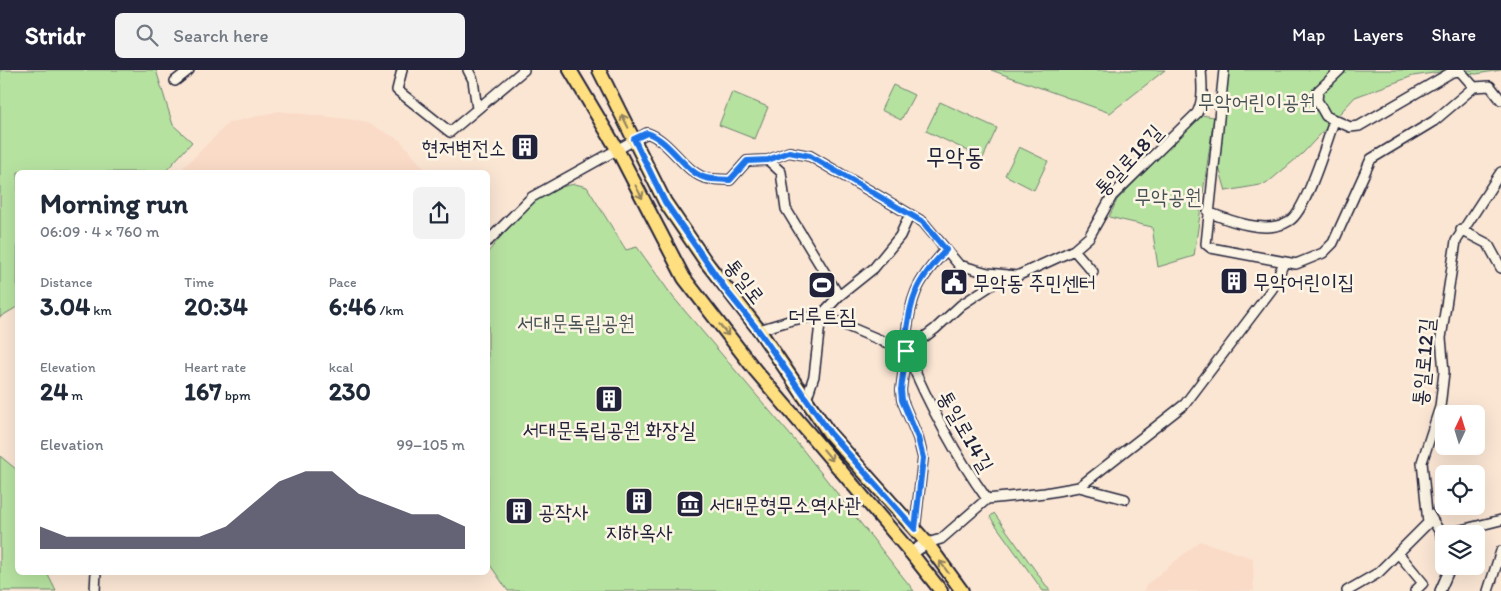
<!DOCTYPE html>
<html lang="en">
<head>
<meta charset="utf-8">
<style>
  :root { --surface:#fff; --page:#f2f2f3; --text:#1f2937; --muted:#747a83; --accent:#22223b }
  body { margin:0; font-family:Itim,"Poor Story",sans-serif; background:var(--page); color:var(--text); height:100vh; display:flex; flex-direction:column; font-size:19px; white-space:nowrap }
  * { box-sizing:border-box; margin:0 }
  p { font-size:16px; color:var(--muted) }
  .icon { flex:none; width:28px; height:28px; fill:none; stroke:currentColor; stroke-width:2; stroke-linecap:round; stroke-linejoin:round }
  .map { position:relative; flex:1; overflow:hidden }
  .drawer { position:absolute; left:15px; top:100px; width:475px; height:405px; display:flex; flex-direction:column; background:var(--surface); border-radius:8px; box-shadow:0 5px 20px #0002 }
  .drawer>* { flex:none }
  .needle { width:32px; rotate:4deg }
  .fabs { position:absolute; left:1435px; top:335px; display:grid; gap:10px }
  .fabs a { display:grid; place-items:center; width:50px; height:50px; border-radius:8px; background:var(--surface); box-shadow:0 5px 20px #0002; font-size:25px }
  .pin { position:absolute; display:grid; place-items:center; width:42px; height:42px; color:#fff; margin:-21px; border-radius:10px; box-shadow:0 2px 8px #0006 }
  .round { display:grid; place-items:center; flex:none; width:52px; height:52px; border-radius:8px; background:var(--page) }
  .headline { display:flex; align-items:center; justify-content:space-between; height:85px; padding:0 25px }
  h1 { font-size:28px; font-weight:800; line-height:38px }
  .stats { display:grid; grid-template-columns:repeat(3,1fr); gap:8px; height:85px; padding:5px 25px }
  .stats div { display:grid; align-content:center }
  .stats b { font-size:25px; font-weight:800 }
  .stats small { font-size:14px; font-weight:400 }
  .stats p { font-size:14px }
  .chart { height:140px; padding:10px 25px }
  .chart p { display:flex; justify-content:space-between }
  .chart svg { width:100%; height:90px; margin-top:5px; fill:var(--accent); opacity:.7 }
  header { display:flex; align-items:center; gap:30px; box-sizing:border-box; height:70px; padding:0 25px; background:var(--accent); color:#fff }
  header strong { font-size:24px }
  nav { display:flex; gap:28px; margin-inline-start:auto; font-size:18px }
  .search { width:350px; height:45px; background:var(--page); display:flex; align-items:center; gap:12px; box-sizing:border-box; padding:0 18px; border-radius:8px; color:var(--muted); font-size:19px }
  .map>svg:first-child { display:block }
</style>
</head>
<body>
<header>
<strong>Stridr</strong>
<div class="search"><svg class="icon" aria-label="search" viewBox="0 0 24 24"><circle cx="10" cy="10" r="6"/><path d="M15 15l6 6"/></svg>Search here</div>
<nav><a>Map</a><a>Layers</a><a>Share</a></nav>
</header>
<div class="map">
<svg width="1501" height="521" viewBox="0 0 1501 521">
  <rect width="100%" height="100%" fill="#fbe6d4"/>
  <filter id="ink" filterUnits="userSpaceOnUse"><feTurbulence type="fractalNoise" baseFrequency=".02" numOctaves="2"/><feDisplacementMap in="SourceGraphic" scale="10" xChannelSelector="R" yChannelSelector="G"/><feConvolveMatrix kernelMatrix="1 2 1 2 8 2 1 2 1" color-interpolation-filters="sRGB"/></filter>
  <g filter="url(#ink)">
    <path fill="#fadbc8" d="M 279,41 L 364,51 L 400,70 L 427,102 L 179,102 L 228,53 Z
      M 1200,471 L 1253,488 L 1254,521 L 1144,521 L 1147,514 Z"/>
    <path fill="#b6e2a0" stroke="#6c826e" d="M 0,0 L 156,0 L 173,55 L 192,72 L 165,102 L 18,102 L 17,237 L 0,247 Z
      M 991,0 L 1165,0 L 1110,43 Z
      M 1222,0 L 1501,0 L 1476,4 L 1447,1 L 1413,6 L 1355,27 L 1303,83 L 1266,114 L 1226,121 L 1215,84 Z
      M 893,15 L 914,25 L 901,50 L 881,40 Z
      M 732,22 L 768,37 L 755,69 L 719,55 Z
      M 940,32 L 997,58 L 983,88 L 926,61 Z
      M 1201,45 L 1214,47 L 1194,186 L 1158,197 L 1152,157 L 1109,147 L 1117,130 Z
      M 1019,77 L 1048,91 L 1034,120 L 1005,105 Z
      M 575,114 L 587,117 L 626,180 L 637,177 L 673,227 L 803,380 L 914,521 L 508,521 L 488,492 L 488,182 C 513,153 534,120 575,114 Z
      M 0,386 L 17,400 L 18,502 L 47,503 L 56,521 L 0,521 Z
      M 994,443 L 1050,521 L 1043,521 L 990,447 Z"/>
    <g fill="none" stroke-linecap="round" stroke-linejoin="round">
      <defs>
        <path id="street" d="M 402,0 L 397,20 L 450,62 L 524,0
          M 468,0 L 473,10 L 477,39
          M 1224,0 L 1206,174 L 1211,178 L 1296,194 L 1323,183 L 1333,173 L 1371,89 L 1434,51 L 1474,17 L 1490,16 L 1501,30
          M 1340,0 L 1318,21 L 1317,30 L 1326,46 L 1350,57 L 1359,56 L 1452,2 L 1460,1 L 1474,17
          M 175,11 L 189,0
          M 768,90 L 781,102 L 786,139 L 839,226
          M 1208,142 C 1230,151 1267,165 1289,151 C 1306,142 1327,71 1334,51
          M 1461,160 L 1488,174 L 1501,198
          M 488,171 L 532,127 L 647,63 C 670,70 685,103 706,108 C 713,110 722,109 730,110 L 747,91 L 768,90 L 789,82 L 810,86 L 923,152 L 959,195 L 988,203 L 1017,206 L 1074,180 L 1089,167 L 1112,126 L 1197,43 C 1204,30 1202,14 1201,0
          M 1074,180 L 1093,202
          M 759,260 L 792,250 L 821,245 L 839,226 L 874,198 L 900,166 L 909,146
          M 904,278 C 912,230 910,218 946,180
          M 906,281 C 928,333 954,383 987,429
          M 807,327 L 814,306 L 821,245 L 906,281
          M 1079,417 L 1185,334 L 1272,219 L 1284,193
          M 1429,444 L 1444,469
          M 915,459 L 923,388 L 918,368 L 902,330 L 901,320 L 906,281 L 935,259 L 961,235 L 1007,205
          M 1441,465 L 1501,450
          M 927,473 L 941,469 L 987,429 L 1045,423 L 1079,417 L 1125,429
          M 1398,483 L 1423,513 L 1415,521
          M 95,521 L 96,502
          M 1347,521 L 1378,503 L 1428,453 L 1422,392 L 1440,337 L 1444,302 L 1441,268 L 1456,171 L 1501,102
          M 1440,521 L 1451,496
          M 1488,521 L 1501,481"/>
        <path id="secondary" d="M 911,483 L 927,473"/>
        <path id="primary" d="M 570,0 L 617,79 L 684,208 L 755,300 L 911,483 L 941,521
          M 599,0 L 665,132 L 706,192 L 759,260 L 829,363 L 927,473 L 962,521"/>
      </defs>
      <use href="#street" stroke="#22223b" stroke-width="12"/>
      <use href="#secondary" stroke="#22223b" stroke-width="15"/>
      <use href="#primary" stroke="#22223b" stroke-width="16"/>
      <use href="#street" stroke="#fcf5e5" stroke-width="9"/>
      <use href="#secondary" stroke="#fcf5e5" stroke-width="11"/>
      <use href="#primary" stroke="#ffdf80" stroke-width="12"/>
    </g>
    <defs><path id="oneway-shaft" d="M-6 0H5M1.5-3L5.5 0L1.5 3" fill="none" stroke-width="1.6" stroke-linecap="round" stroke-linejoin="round" transform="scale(1.25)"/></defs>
    <g stroke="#90805e">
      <use href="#oneway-shaft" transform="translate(625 51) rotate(-117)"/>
      <use href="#oneway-shaft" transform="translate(639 122) rotate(62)"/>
      <use href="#oneway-shaft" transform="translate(724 260) rotate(51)"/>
      <use href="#oneway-shaft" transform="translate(828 385) rotate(50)"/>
      <use href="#oneway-shaft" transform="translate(944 497) rotate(-126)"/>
    </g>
  </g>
  <g fill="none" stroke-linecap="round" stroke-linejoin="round" filter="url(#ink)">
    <defs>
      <path id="route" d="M 647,63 C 670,70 685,103 706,108 C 713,110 722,109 730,110 L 747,91 L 768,90 L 789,82 L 810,86 L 923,152 L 946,180 C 910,218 912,230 904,278 L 906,281 L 901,320 L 902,330 L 918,368 L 923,388 L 915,459 L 830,363 L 758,260 L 726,220 L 665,132 L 634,69 Z"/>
    </defs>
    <use href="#route" stroke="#fff" stroke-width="10"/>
    <use href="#route" stroke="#1a73e8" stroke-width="6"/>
  </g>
  <defs>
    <symbol id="building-square" viewBox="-11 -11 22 22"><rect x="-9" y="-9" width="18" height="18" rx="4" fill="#22223b" stroke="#fcf5e5"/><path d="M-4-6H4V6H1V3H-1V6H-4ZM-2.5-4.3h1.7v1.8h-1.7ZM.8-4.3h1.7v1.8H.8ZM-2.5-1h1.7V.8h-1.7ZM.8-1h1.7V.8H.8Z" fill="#fff"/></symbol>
    <symbol id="civic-square" viewBox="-11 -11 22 22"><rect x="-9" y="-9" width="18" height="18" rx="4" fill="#22223b" stroke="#fcf5e5"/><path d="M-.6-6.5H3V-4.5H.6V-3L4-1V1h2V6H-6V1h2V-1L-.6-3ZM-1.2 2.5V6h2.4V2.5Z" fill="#fff"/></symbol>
    <symbol id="stadium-square" viewBox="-11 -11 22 22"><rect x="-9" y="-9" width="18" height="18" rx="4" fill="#22223b" stroke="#fcf5e5"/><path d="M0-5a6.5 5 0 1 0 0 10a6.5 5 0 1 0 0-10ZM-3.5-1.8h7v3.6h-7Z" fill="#fff"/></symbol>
    <symbol id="museum-square" viewBox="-11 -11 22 22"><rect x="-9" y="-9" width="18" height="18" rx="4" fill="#22223b" stroke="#fcf5e5"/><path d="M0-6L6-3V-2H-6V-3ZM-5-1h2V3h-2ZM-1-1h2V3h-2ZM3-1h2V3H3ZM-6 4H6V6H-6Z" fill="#fff"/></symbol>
  </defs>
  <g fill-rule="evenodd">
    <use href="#building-square" x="509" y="61" width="32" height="32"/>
    <use href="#building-square" x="1218" y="195" width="32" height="32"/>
    <use href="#civic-square" x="938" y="196" width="32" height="32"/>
    <use href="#stadium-square" x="806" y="199" width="32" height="32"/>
    <use href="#building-square" x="593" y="313" width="32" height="32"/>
    <use href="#building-square" x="623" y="415" width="32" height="32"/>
    <use href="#museum-square" x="674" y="418" width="32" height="32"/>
    <use href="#building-square" x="503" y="425" width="32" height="32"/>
  </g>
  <g text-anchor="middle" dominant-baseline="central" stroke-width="5" stroke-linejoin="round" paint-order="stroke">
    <g font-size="21" fill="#475254" stroke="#fcf5e5">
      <text x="1257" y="31">무악어린이공원</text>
      <text x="1168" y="126">무악공원</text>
      <text x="576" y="252">서대문독립공원</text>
    </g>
    <g font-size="21" fill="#22223b" stroke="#fcf5e5" text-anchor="start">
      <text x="506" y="77" text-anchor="end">현저변전소</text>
      <text x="1253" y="211">무악어린이집</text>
      <text x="973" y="212">무악동 주민센터</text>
      <text x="822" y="245" text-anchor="middle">더루트짐</text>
      <text x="609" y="359" text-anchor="middle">서대문독립공원 화장실</text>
      <text x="709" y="434">서대문형무소역사관</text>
      <text x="538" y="441">공작사</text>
      <text x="639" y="461" text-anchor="middle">지하옥사</text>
    </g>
    <g font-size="21" fill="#22223b" stroke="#fcf5e5">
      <text transform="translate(1128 90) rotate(-47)">통일로18길</text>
      <text transform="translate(745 211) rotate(52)">통일로</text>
      <text transform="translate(1423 292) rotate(-85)">통일로12길</text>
      <text transform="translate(966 361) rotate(60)">통일로14길</text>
    </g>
    <g font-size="24" fill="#22223b" stroke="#fcf5e5">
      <text x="955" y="86">무악동</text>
    </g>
  </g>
</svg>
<div class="fabs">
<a><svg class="needle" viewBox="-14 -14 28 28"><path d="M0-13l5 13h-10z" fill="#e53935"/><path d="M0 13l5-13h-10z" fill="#747a83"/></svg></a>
<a><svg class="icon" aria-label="locate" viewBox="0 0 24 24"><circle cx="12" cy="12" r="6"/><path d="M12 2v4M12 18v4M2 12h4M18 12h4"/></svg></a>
<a><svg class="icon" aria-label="layers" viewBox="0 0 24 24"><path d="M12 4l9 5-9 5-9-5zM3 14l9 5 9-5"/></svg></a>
</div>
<div class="pin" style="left:906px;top:281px;background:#1e9e55"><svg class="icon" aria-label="arrive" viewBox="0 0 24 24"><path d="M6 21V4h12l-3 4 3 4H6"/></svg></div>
<section class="drawer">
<div class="headline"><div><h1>Morning run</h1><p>06:09 · 4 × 760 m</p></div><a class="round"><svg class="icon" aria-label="share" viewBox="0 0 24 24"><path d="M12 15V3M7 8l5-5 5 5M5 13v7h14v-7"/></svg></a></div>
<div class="stats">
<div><p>Distance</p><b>3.04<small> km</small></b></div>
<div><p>Time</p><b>20:34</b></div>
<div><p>Pace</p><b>6:46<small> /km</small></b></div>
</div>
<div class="stats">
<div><p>Elevation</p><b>24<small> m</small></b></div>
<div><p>Heart rate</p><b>167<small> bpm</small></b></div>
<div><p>kcal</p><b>230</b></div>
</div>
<div class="chart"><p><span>Elevation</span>99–105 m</p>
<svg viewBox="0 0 160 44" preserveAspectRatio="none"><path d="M0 44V33L10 38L20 38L30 38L40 38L50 38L60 38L70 33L80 22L90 11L100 6L110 6L120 17L130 22L140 27L150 27L160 33V44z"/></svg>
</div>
</section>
</div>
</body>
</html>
